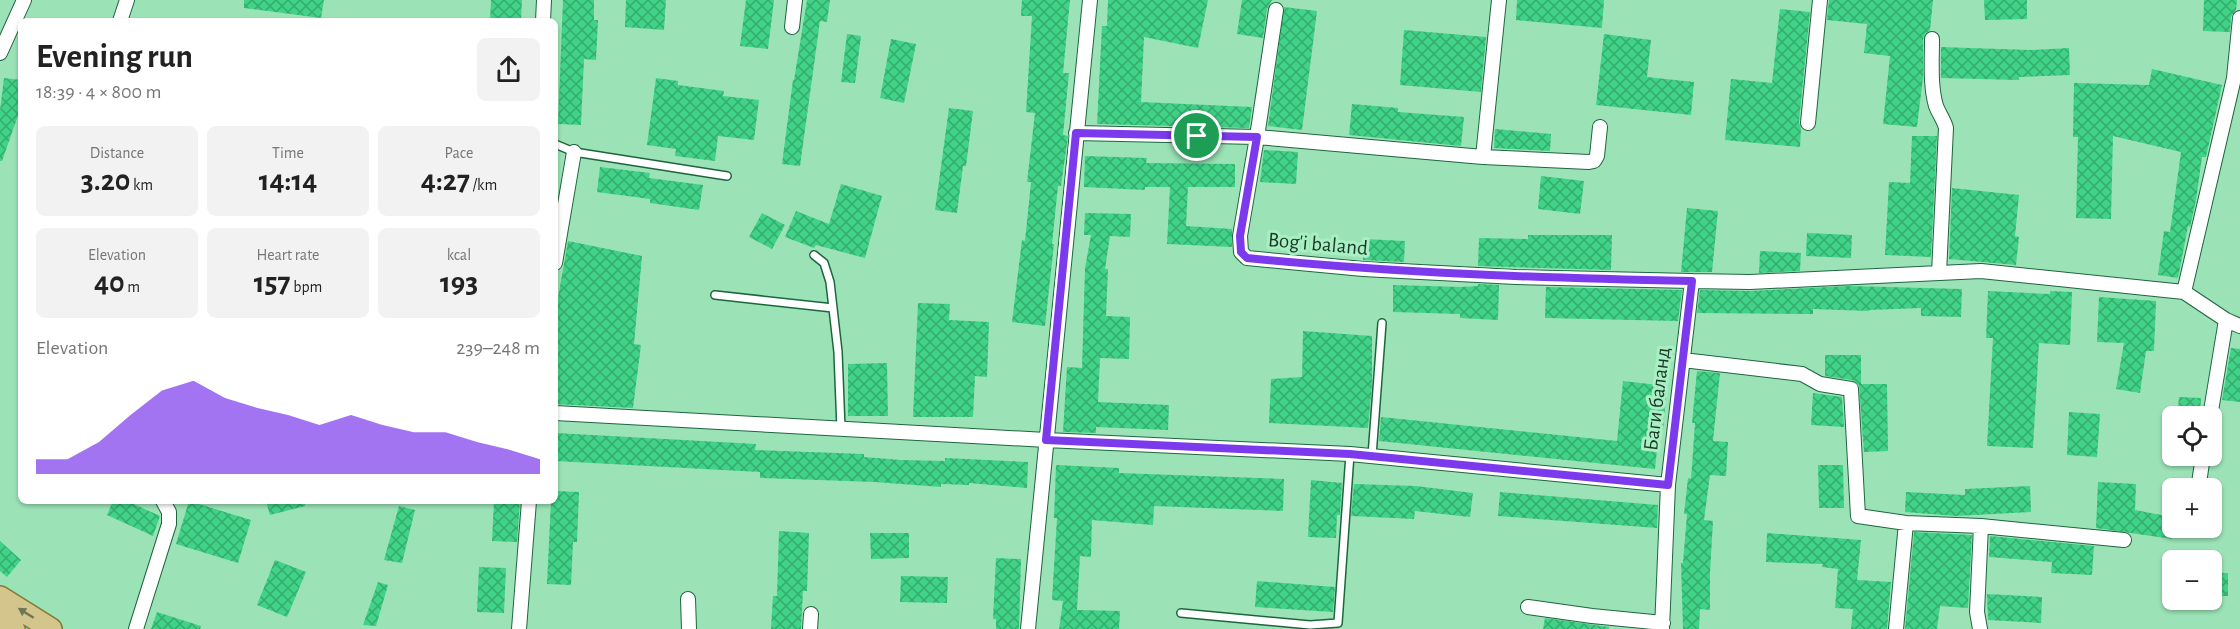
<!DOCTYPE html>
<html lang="en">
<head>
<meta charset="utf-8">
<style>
  :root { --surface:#fff; --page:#f2f2f2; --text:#222; --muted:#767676; --accent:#7c3aed }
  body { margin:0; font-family:"Alegreya Sans",sans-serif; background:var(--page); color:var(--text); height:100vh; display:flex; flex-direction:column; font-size:22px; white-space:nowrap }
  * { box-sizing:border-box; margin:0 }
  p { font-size:20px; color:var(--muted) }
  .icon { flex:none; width:33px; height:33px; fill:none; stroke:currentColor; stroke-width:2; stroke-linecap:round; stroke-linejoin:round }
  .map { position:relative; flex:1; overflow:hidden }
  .details { position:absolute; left:18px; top:18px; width:540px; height:486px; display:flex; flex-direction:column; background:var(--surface); border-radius:9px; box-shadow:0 2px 4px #0004 }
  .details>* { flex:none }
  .tools { position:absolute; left:2162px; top:406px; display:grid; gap:12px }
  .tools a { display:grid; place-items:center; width:60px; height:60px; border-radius:9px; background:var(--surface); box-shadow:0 2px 4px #0004; font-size:30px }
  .pin { position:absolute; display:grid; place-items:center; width:51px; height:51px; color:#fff; margin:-26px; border:3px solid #fff; border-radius:50%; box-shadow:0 2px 6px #0007 }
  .round { display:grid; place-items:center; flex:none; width:63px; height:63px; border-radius:9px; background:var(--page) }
  .overview { display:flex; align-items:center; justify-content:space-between; height:102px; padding:0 18px }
  h1 { font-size:33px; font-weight:600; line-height:45px }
  .stats { display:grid; grid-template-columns:repeat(3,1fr); gap:9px; height:102px; padding:6px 18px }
  .stats div { display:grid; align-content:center; border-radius:9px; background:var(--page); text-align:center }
  .stats b { font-size:30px; font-weight:600 }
  .stats small { font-size:16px; font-weight:400 }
  .stats p { font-size:16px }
  .chart { height:168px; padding:12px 18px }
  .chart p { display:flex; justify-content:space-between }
  .chart svg { width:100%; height:108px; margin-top:6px; fill:var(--accent); opacity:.7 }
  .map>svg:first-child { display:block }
</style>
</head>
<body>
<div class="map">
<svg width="2240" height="629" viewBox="0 0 2240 629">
  <defs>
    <pattern id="building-cross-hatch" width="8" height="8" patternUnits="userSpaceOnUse" patternTransform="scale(1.5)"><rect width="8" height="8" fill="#40d287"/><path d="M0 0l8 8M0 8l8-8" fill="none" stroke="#35ab6e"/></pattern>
  </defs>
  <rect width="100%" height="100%" fill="#9be3b6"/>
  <path fill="url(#building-cross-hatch)" d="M 244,0 L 324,0 L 321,18 L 244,8 Z
    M 491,0 L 522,0 L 521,21 L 490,21 Z
    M 563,0 L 594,0 L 594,20 L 598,20 L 596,60 L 584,59 L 581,125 L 558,124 Z
    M 626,0 L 666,0 L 664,30 L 625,27 Z
    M 746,0 L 774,0 L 768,49 L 740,46 Z
    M 807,0 L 830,0 L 827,22 L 820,21 L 800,166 L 782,164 L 793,80 L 794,80 Z
    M 1022,0 L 1070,0 L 1063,73 L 1069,73 L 1063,135 L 1068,136 L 1061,186 L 1058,186 L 1052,244 L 1054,244 L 1045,326 L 1012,322 L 1022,240 L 1025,241 L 1031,182 L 1027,182 L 1035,113 L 1026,112 L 1032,16 L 1021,16 Z
    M 1108,0 L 1208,0 L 1198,48 L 1144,37 L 1141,102 L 1252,107 L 1249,128 L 1097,124 L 1102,26 L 1107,26 Z
    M 1242,0 L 1272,0 L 1267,9 L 1263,38 L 1237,34 Z
    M 1517,0 L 1604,0 L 1602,28 L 1516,20 Z
    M 1829,0 L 1933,0 L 1930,30 L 1925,34 L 1923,39 L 1923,77 L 1917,127 L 1883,124 L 1890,56 L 1864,53 L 1867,24 L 1827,20 Z
    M 1984,0 L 2027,0 L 2027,19 L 1985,20 Z
    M 2204,0 L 2237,0 L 2236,10 L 2231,17 L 2230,32 L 2203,31 Z
    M 1284,7 L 1317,11 L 1302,130 L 1268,126 Z
    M 1780,9 L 1810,12 L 1799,122 L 1801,129 L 1800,147 L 1725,140 L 1731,79 L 1772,83 Z
    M 1404,30 L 1486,37 L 1481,92 L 1400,85 Z
    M 847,34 L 861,36 L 855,83 L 841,82 Z
    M 1604,34 L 1651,40 L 1647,77 L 1694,82 L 1691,115 L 1596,105 Z
    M 891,39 L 916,44 L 904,103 L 880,98 Z
    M 1941,47 L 2030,50 L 2069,48 L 2070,75 L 2019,77 L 2019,80 L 1941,78 Z
    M 2152,69 L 2222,85 L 2206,157 L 2202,157 L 2196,200 L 2190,227 L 2188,226 L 2178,278 L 2158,275 L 2164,231 L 2170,232 L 2181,152 L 2113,136 L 2111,219 L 2076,218 L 2078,137 L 2073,137 L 2074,83 L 2149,85 Z
    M 4,78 L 21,80 L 21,107 L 2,161 L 0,161 L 0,110 Z
    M 656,78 L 678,81 L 678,85 L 724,91 L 723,96 L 759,100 L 754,140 L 718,136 L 715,161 L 675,156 L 676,149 L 647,145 Z
    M 1352,104 L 1398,108 L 1398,112 L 1464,117 L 1461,146 L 1349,135 Z
    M 949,108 L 973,111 L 966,166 L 963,166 L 957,213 L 935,210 Z
    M 1495,129 L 1551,134 L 1550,151 L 1494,148 Z
    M 1912,136 L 1937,136 L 1931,257 L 1885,255 L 1889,182 L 1910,183 Z
    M 1264,150 L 1298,152 L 1296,184 L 1260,182 Z
    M 1085,156 L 1147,158 L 1146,163 L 1235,164 L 1235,187 L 1188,187 L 1186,226 L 1232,229 L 1232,247 L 1167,244 L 1170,187 L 1145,187 L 1145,190 L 1084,187 Z
    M 600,167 L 650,173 L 649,178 L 703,185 L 699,210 L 650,203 L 650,199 L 597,192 Z
    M 1541,176 L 1584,181 L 1580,214 L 1538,209 Z
    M 841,184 L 882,196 L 865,258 L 816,245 L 814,248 L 785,237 L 796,211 L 829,224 Z
    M 1952,188 L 2019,195 L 2015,236 L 2019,237 L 2016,265 L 1949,259 Z
    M 1687,208 L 1718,211 L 1712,272 L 1681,272 Z
    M 762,213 L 785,225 L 772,249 L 749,237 Z
    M 1085,213 L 1131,214 L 1130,237 L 1110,236 L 1105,269 L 1108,269 L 1106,316 L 1130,317 L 1129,359 L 1100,358 L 1098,402 L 1169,405 L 1168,430 L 1096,427 L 1096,433 L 1063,432 L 1067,367 L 1082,368 L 1085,268 L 1091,235 L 1084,235 Z
    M 1807,233 L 1852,235 L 1851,258 L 1806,256 Z
    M 1528,235 L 1612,235 L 1611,270 L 1478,266 L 1479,238 L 1528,239 Z
    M 1364,239 L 1405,241 L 1404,262 L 1363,260 Z
    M 568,241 L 642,256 L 634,344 L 641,345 L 633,408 L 555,404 L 555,315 Z
    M 1760,251 L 1801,253 L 1800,271 L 1759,273 Z
    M 1478,284 L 1499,285 L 1498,320 L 1460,318 L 1460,314 L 1393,312 L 1393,285 L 1461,287 L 1478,286 Z
    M 1849,286 L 1962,289 L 1961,317 L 1921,316 L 1921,308 L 1869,310 L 1869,311 L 1813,309 L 1813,314 L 1697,313 L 1700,290 L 1750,291 Z
    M 1546,287 L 1682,290 L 1678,321 L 1545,318 Z
    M 1988,291 L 2050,294 L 2050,291 L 2072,292 L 2070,345 L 2039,343 L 2033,448 L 1987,446 L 1993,338 L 1986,338 Z
    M 2099,297 L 2156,301 L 2154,351 L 2146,351 L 2140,393 L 2116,389 L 2124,343 L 2097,342 Z
    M 918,303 L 950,304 L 949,320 L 989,322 L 987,377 L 975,376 L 973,417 L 913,417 Z
    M 1303,331 L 1372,336 L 1372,384 L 1368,428 L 1269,423 L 1271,379 L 1302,377 Z
    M 2231,348 L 2240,349 L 2240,402 L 2222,400 Z
    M 1825,355 L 1861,355 L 1861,384 L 1887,384 L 1888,451 L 1864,452 L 1859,385 L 1852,380 L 1825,376 Z
    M 887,363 L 888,416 L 848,416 L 848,364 Z
    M 1697,371 L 1720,373 L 1713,441 L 1728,442 L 1726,476 L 1710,475 L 1704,520 L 1713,521 L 1710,573 L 1710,610 L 1700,609 L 1699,629 L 1683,629 L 1681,563 L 1683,563 L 1687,514 L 1684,514 L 1688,478 L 1691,479 L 1695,423 L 1692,423 Z
    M 1623,381 L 1667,386 L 1663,430 L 1659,430 L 1655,469 L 1379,441 L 1381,417 L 1617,441 Z
    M 1813,393 L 1842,397 L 1844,427 L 1811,425 Z
    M 2179,397 L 2201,398 L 2200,417 L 2177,417 Z
    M 2069,412 L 2100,414 L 2097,457 L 2067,455 Z
    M 556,433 L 756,444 L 755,450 L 864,454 L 864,457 L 901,460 L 945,461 L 945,458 L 1028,462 L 1027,488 L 969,483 L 969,485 L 941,484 L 941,487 L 875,482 L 760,478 L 760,472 L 555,461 Z
    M 1056,465 L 1119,468 L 1119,473 L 1284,479 L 1283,511 L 1154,506 L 1153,525 L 1092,520 L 1091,557 L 1080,556 L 1077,610 L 1120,611 L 1119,629 L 1059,629 L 1063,601 L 1052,600 L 1057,518 L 1054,518 Z
    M 1818,465 L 1843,465 L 1844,508 L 1819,508 Z
    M 1311,480 L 1342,483 L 1340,515 L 1337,515 L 1336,538 L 1308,537 Z
    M 2098,482 L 2136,484 L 2135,510 L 2172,517 L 2172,539 L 2096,528 Z
    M 1354,484 L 1416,486 L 1473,493 L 1470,517 L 1415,511 L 1414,519 L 1351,516 Z
    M 2030,486 L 2031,512 L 1956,516 L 1905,512 L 1906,492 L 1965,495 L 1965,489 Z
    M 555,491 L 579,492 L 577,542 L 573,542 L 571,585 L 547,584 L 551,501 L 555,501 Z
    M 1500,492 L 1658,505 L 1657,528 L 1498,516 Z
    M 113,501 L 127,501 L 160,516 L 153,536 L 107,515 Z
    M 189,501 L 251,520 L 238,563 L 176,544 Z
    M 266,501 L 305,501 L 305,506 L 270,515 Z
    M 494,501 L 520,501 L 517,542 L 492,541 Z
    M 399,506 L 415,510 L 402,563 L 384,560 Z
    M 779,531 L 809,533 L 807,591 L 803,591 L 801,629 L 771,629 L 773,596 L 777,596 Z
    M 1914,532 L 1972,535 L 1968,608 L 1940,606 L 1937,629 L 1905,629 Z
    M 870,533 L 909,533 L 909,558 L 871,559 Z
    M 1767,533 L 1861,540 L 1857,580 L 1891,582 L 1887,629 L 1851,629 L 1853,609 L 1835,608 L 1838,569 L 1822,567 L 1823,564 L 1766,562 Z
    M 1990,536 L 2094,546 L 2092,575 L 2051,573 L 2052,562 L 1989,557 Z
    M 0,541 L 21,560 L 7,577 L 0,571 Z
    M 996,558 L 1021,559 L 1019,629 L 996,629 L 996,619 L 993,619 Z
    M 275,560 L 306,572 L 287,617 L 257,605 Z
    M 479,567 L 506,568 L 504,613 L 477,612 Z
    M 2211,573 L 2228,573 L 2228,596 L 2211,596 Z
    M 901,576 L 948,577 L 947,603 L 900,602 Z
    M 1257,581 L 1335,587 L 1333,612 L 1255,607 Z
    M 378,582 L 388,585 L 376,626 L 363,625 Z
    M 1987,594 L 2042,597 L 2041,623 L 1988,620 Z
    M 157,612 L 201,626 L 200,629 L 151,629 Z
    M 1545,618 L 1609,627 L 1609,629 L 1543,629 Z"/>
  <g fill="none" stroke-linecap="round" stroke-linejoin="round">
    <defs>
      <path id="service" d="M 555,144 L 574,152 L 727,176
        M 814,255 L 824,263 L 830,282 L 838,352 L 841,429
        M 715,295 L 833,308
        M 1372,456 L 1382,323
        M 1181,613 L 1310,625 L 1338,623 L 1350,454"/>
      <path id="minor" d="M 1276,10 L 1257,137 L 1483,157 L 1589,162 L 1594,161 L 1597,156 L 1600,127
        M 120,21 L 127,0
        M 543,21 L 544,0
        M 792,27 L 795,0
        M 1932,39 C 1932,61 1930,85 1936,106 C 1939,114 1944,120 1946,128 L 1939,273
        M 0,53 L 24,0
        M 1808,123 L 1820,0
        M 1076,133 L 1257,137 L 1240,236 L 1241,252 L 1247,258 L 1363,269 L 1516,277 L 1692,281 L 1750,282 L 1981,271 L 2184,292 L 2226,320 L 2240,326
        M 1483,157 L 1499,0
        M 555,263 L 574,152
        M 2184,292 L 2234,78 L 2240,18
        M 1683,360 L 1802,374 L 1820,384 L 1851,389 L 1858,516 L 1906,523 L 1981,526 L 2124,540
        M 555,413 L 1046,440 L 1350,454 L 1668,485
        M 2210,417 L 2226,320
        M 2199,483 L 2203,456
        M 688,599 L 689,629
        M 1528,607 L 1592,616 L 1663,623
        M 136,629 L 169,524 L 169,512 L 163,501
        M 519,629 L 529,501
        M 810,629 L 811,614
        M 1028,629 L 1090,0
        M 1662,629 L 1668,485 L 1692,281
        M 1896,629 L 1906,523
        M 1980,629 L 1977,612 L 1981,526"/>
      <path id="primary" d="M 0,597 L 51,629
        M 0,619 L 14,629"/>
    </defs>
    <use href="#service" stroke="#1c663f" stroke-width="10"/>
    <use href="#minor" stroke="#1c663f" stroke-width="16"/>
    <use href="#primary" stroke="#7f7b35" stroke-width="24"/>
    <use href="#service" stroke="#fff" stroke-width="7"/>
    <use href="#minor" stroke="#fff" stroke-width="14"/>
    <use href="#primary" stroke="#d3c58b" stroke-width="21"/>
  </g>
  <defs><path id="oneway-solid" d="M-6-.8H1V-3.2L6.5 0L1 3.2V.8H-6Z" transform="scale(1.5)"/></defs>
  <use fill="#6e7754" href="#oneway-solid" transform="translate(26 613) rotate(-148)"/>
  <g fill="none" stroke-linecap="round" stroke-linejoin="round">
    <defs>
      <path id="route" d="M 1076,133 L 1257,137 L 1240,236 L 1241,252 L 1247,258 C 1395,273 1543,278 1692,281 L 1668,485 L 1350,454 L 1046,440 Z"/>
    </defs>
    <use href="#route" stroke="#fff" stroke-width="12"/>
    <use href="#route" stroke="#7c3aed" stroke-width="8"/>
  </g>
  <g text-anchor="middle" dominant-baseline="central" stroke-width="6" stroke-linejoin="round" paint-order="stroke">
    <g font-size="21" fill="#1b3827" stroke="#a8f0c3">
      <text transform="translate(1318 244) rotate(5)">Bog'i baland</text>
      <text transform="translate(1657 399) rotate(-83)">Баги баланд</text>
    </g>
  </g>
</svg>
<div class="tools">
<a><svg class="icon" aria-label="locate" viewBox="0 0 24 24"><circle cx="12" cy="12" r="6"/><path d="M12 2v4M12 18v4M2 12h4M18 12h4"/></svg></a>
<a>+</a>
<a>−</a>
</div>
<div class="pin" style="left:1197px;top:136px;background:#1e9e55"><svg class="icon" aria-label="arrive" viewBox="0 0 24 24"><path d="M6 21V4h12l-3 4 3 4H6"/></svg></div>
<section class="details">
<div class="overview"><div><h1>Evening run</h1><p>18:39 · 4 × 800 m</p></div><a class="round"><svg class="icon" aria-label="share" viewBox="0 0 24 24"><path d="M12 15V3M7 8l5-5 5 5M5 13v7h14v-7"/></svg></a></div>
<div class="stats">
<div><p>Distance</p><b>3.20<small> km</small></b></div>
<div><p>Time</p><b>14:14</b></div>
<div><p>Pace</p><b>4:27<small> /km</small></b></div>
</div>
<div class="stats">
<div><p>Elevation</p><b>40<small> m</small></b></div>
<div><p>Heart rate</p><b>157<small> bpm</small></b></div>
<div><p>kcal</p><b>193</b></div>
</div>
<div class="chart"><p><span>Elevation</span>239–248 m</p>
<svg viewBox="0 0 160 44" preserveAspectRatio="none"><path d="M0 44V38L10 38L20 31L30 20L40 10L50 6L60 13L70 17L80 20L90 24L100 20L110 24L120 27L130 27L140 31L150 34L160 38V44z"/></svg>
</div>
</section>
</div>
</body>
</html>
